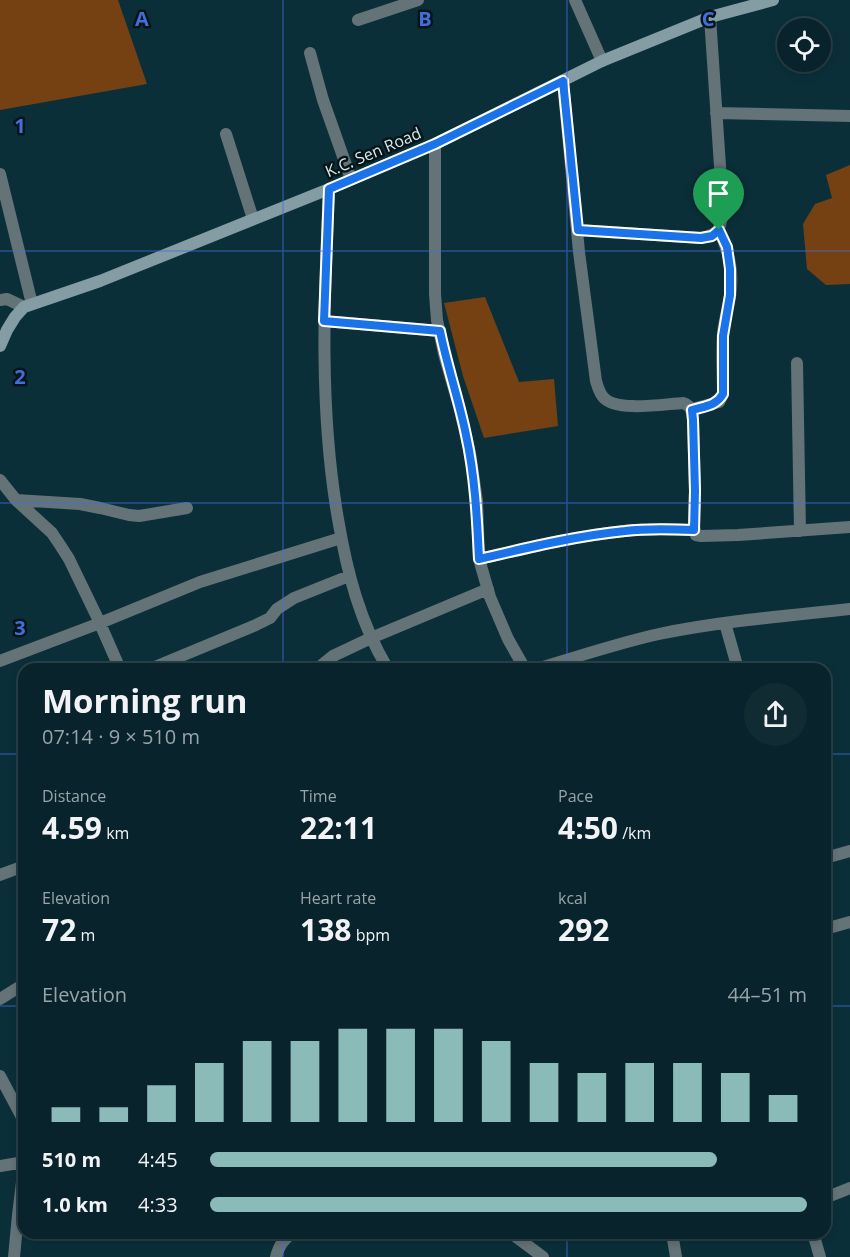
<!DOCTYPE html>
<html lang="en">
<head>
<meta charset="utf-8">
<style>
  :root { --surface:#08232b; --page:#112b33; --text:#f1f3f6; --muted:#98a4a9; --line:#294047; --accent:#8bbbb9 }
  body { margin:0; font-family:"Open Sans",sans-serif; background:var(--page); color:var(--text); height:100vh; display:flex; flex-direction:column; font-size:22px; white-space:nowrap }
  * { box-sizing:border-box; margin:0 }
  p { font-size:20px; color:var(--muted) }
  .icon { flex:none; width:33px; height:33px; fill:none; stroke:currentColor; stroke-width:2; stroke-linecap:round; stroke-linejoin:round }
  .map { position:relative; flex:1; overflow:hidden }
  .drawer { position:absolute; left:18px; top:663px; width:813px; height:576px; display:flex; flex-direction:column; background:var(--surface); border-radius:18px; box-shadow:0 3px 9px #0003,0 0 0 2px var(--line) }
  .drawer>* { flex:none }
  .buttons { position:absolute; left:777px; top:18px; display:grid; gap:12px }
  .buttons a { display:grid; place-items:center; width:54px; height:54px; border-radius:50%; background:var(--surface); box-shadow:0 3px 9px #0003,0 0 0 2px var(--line); font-size:30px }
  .pin { position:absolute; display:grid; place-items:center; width:51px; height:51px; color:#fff; margin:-62px -26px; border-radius:50% 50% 50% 0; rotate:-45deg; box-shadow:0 0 6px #0007 }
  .pin .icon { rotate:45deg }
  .round { display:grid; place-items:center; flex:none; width:63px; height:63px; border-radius:32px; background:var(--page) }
  .head { display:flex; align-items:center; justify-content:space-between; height:102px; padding:0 24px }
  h1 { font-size:33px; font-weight:700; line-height:45px }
  .figures { display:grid; grid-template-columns:repeat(3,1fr); gap:9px; height:102px; padding:6px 24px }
  .figures div { display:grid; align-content:center }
  .figures b { font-size:30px; font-weight:700 }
  .figures small { font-size:16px; font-weight:400 }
  .figures p { font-size:16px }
  .chart { height:168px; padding:12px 24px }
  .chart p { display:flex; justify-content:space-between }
  .chart svg { width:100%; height:108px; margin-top:6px; stroke:var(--accent); stroke-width:6 }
  ul { padding:0 24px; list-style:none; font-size:20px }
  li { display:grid; grid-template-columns:96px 72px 1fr; align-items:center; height:45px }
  li i { height:15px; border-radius:8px; background:var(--accent) }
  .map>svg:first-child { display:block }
</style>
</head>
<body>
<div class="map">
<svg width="850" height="1257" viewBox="0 0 850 1257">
  <rect width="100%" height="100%" fill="#0b2f39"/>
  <path fill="#754112" d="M 0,0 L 118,0 L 147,84 L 0,110 Z
    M 850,165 L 850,284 L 826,285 L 807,269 L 803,224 L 815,204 L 832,198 L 826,175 Z
    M 485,297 L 519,382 L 554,379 L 558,426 L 484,438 L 463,376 L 444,303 Z"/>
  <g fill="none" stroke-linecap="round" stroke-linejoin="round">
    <path stroke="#647378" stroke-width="12" d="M 575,0 L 602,61
      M 358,20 L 418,0
      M 310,53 L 323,100 L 351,179
      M 563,81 L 579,252 L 596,381 C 598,387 599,393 604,398 C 617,412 664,404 683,403 C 692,406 692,412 693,420 L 695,491 L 694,527 L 696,535 L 701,536 L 738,535 L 850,527
      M 716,113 L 850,116
      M 226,134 L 253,219
      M 435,144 L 435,294 L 437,320 L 444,354 L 459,406 L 470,453 L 477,501 L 479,559 L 490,597 L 508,639 L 525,669
      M 0,174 L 32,304
      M 329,189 C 324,299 319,410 338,519 C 347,572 360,623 388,669
      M 578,230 L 701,238 C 720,234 720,229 723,211 L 710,17
      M 0,300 L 7,299 L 24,307
      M 324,321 L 440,331
      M 797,363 L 800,531
      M 692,409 L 719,402 L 723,394 C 723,374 721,354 723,334 C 724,321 728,309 730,297 C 734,272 729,252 719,230
      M 0,480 L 16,500 L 52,533 L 60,545 L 69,559 L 98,619 L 120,669
      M 16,500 L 80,504 L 100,508 L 129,515 L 139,516 L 187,508
      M 479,559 C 527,548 575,536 625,531 C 648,528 671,529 694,530
      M 725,623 L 738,669
      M 0,661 L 100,623 L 200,582 L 341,538
      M 150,669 L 256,625 L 270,618 L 277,609 L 294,598 L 349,576
      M 317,669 L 333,656 L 371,638 L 488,589
      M 536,669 C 577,657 618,643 659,634 C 722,621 786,616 850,609
      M 825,858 L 850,851
      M 0,875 L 24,866
      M 825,929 L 850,922
      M 0,999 L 24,984
      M 0,1076 L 24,1121
      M 0,1166 L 24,1162
      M 825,1198 L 850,1188
      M 511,1233 L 543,1257
      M 672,1233 L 676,1257
      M 813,1233 L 820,1257
      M 14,1257 L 18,1215 L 24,1166
      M 276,1257 C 279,1246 283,1239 293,1233"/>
    <path stroke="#849da5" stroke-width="12" d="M 0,346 L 7,330 L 15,317 L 24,307 L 100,281 L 329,189 L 435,144 L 602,61 L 710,17 L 773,0"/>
  </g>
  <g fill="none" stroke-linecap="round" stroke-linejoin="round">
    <defs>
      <path id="route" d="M 563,81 L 578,230 L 701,238 L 712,236 L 719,230 L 727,247 L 730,269 L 730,295 L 723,336 L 723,394 C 716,406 705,406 692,410 L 693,420 L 695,491 L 694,530 C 671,529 648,528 625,531 C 575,536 527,548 479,559 C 477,517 475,476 466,435 C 459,400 447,366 440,331 L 324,321 L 329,189 L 435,144 Z"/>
    </defs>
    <use href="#route" stroke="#fff" stroke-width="12"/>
    <use href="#route" stroke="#1a73e8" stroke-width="8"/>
  </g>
  <path fill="none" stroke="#426ddd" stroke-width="1.5" stroke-opacity="0.55" d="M 283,0 L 283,669M 567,0 L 567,669M 0,251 L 850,251M 0,503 L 850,503M 0,754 L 24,754M 825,754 L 850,754M 0,1006 L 24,1006M 825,1006 L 850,1006M 283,1233 L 283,1257M 567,1233 L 567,1257"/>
  <g text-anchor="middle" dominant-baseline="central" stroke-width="5" stroke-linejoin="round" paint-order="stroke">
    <g font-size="16" fill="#d6e9ef" stroke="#071519">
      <text transform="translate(373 152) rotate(-23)">K.C. Sen Road</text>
    </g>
  </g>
  <g font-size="20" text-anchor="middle" font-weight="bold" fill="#426ddd" stroke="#071519" stroke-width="5" stroke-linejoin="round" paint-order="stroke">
    <text x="142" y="26">A</text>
    <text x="425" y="26">B</text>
    <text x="708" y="26">C</text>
    <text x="20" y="133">1</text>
    <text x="20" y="384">2</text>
    <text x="20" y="635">3</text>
  </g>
</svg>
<div class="buttons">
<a><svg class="icon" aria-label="locate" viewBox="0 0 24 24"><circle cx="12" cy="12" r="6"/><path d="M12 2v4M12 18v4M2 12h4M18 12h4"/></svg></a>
</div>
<div class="pin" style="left:719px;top:230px;background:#1e9e55"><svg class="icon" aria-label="arrive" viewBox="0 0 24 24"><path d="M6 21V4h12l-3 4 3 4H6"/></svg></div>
<section class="drawer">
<div class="head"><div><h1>Morning run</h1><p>07:14 · 9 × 510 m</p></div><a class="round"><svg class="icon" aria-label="share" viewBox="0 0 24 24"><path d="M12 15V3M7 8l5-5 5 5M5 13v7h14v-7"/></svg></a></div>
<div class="figures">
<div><p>Distance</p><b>4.59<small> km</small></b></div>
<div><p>Time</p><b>22:11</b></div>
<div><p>Pace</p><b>4:50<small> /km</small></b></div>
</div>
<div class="figures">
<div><p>Elevation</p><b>72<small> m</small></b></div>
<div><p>Heart rate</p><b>138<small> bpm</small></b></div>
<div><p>kcal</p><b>292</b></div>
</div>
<div class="chart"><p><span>Elevation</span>44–51 m</p>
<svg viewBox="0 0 160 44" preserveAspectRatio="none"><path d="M5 44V38M15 44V38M25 44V29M35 44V20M45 44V11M55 44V11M65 44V6M75 44V6M85 44V6M95 44V11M105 44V20M115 44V24M125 44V20M135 44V20M145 44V24M155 44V33"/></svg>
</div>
<ul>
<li><b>510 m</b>4:45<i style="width:85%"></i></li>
<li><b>1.0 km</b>4:33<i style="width:100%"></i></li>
</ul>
</section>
</div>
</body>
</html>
